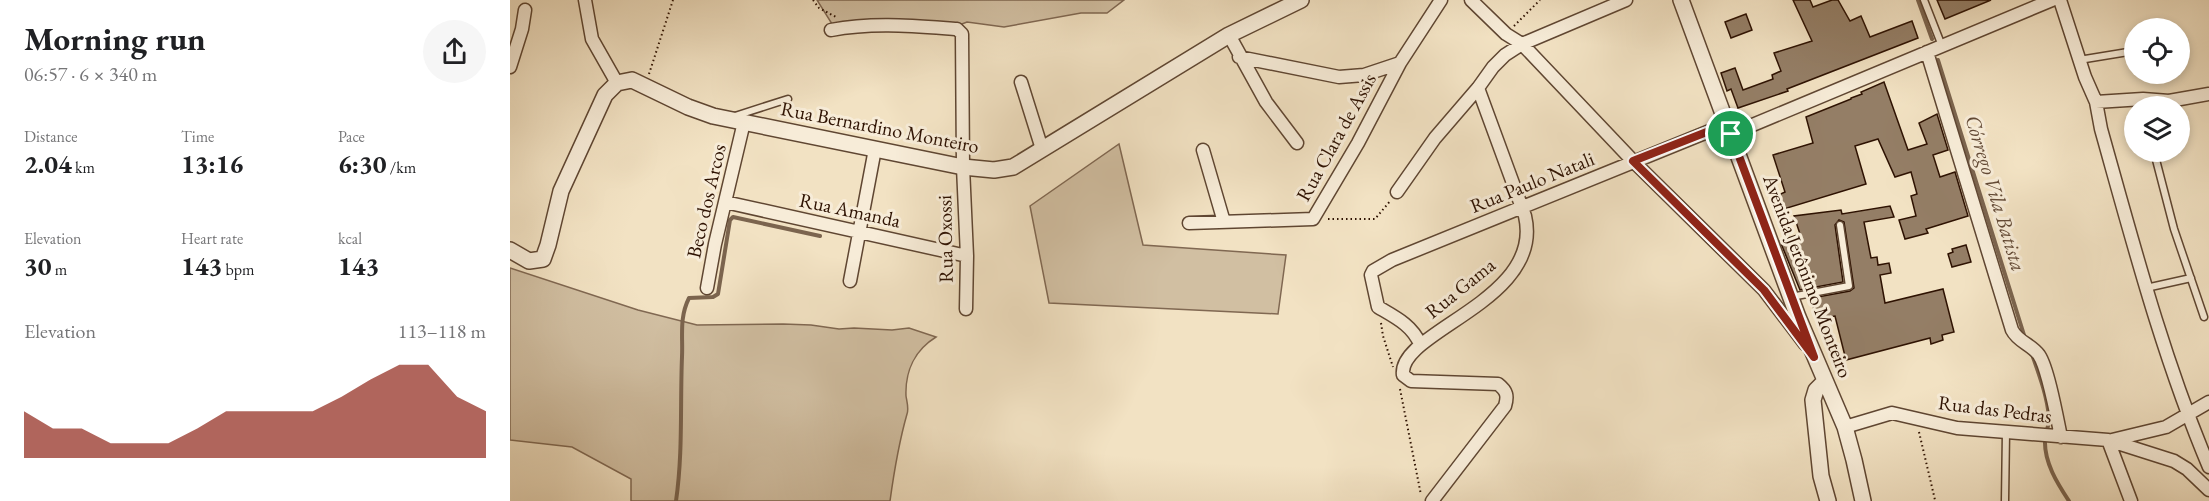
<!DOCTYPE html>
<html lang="en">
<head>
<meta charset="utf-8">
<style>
  :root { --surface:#fff; --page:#f6f6f6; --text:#202124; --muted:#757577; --accent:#8f2418 }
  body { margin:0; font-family:"EB Garamond",serif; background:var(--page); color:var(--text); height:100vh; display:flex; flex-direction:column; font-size:22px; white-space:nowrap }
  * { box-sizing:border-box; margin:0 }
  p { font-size:20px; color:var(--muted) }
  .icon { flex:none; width:33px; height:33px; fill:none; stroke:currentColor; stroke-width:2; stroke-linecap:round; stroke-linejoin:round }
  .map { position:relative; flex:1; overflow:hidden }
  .panel { display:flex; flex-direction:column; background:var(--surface); width:510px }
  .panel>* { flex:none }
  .buttons { position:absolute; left:1614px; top:18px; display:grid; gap:12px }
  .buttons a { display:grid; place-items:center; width:66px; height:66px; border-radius:50%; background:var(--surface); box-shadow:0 3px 9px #0003; font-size:30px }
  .pin { position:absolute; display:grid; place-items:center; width:51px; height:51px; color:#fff; margin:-26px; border:3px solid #fff; border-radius:50%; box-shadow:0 2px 6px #0007 }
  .round { display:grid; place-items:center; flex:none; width:63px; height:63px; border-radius:32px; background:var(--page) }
  .headline { display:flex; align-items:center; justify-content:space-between; height:102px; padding:0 24px }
  h1 { font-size:33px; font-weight:700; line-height:45px }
  .stats { display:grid; grid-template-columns:repeat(3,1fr); gap:9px; height:102px; padding:6px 24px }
  .stats div { display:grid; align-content:center }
  .stats b { font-size:26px; font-weight:700 }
  .stats small { font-size:16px; font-weight:400 }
  .stats p { font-size:16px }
  .chart { height:168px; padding:12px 24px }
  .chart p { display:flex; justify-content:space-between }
  .chart svg { width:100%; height:108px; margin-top:6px; fill:var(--accent); opacity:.7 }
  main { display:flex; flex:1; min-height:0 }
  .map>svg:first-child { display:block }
</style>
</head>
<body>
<main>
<section class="panel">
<div class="headline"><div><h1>Morning run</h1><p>06:57 · 6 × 340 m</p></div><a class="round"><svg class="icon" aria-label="share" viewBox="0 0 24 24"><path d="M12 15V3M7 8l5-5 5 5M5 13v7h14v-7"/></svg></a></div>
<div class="stats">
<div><p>Distance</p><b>2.04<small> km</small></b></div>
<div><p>Time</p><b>13:16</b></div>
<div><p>Pace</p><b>6:30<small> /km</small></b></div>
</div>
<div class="stats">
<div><p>Elevation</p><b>30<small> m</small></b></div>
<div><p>Heart rate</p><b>143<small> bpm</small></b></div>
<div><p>kcal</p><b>143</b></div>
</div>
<div class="chart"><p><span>Elevation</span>113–118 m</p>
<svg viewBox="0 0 160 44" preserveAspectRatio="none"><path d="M0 44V25L10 32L20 32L30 38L40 38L50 38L60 32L70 25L80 25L90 25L100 25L110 19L120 12L130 6L140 6L150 19L160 25V44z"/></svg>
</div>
</section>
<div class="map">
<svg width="1699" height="501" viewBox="0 0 1699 501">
  <rect width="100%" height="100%" fill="#f2e2c3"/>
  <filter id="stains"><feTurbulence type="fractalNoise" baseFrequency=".00333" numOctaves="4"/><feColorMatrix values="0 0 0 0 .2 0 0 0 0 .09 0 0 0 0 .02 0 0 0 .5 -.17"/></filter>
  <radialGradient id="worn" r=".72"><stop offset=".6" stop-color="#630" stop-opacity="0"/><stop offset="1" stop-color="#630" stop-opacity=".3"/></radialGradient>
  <path fill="#d1bfa2" stroke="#806852" stroke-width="1.5" d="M 307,0 L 614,0 L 597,13 L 571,13 L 494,27 L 457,22 L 444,27 L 335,32 L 322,24 Z
    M 609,144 L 633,245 L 776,255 L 768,314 L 539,303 L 520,206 Z
    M 0,268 L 128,310 L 187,325 L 273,324 L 301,325 L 329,329 L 344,328 L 382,330 L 399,328 L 426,337 C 405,350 395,371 396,396 C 397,402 399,409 397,414 C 389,442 384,472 380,501 L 121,501 L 121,479 L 62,447 L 0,440 Z"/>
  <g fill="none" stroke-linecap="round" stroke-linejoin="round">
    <path stroke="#7b644e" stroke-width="4" d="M 1408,0 L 1422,39
      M 1428,60 L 1514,335
      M 1523,357 C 1530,377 1537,396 1539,417 C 1540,425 1535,432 1535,440 C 1534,462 1547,483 1559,501
      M 166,501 C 173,453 170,405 172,357 C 173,336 169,318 179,298 L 203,297 L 208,294 L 220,220 L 223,217 L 310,236"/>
  </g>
  <path fill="#947e66" stroke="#2e1202" stroke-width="1.5" d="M 1283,0 L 1300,0 L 1303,7 L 1322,0 L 1328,0 L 1340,21 L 1351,16 L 1360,37 L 1402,21 L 1408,38 L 1277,89 L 1278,91 L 1228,108 L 1221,89 L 1217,91 L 1211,73 L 1225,68 L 1233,90 L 1263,79 L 1262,75 L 1271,71 L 1264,53 L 1302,41 Z
    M 1427,0 L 1481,0 L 1435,19 Z
    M 1236,14 L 1242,30 L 1221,38 L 1215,22 Z
    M 1374,82 L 1398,150 L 1417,144 L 1409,123 L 1427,114 L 1438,150 L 1423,155 L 1430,177 L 1445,172 L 1458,216 L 1416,229 L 1418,233 L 1395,239 L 1389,220 L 1406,216 L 1401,196 L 1407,194 L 1401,172 L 1385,177 L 1368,139 L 1345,146 L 1356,184 L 1264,212 L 1260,199 L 1275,192 L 1263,155 L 1303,143 L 1296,117 L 1341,99 L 1341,98 L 1352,94 L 1351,92 Z
    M 1380,206 L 1384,217 L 1354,222 L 1361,258 L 1367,257 L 1368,265 L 1379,263 L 1381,273 L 1370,275 L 1375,303 L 1433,289 L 1444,332 L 1432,335 L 1433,340 L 1421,344 L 1420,338 L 1336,360 L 1325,316 L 1305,319 L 1302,298 L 1340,291 L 1344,288 L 1334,222 L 1329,220 L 1325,225 L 1333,282 L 1290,290 L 1270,241 L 1290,234 L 1284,216 L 1331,210 L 1332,214 Z
    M 1456,245 L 1461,262 L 1442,267 L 1438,254 L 1443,252 L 1442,249 Z"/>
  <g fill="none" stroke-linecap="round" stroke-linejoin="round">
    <defs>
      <path id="service" d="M 1414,0 L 1432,46
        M 1569,60 L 1618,52 L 1624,48
        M 225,116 L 278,99
        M 1644,152 L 1664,229 L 1694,317
        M 1636,288 L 1681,278
        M 1281,297 L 1339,286 L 1330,225
        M 1495,501 L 1496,432"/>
      <path id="minor" d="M 75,0 L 82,39 L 107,83
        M 961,0 L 996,34 L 1012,44 L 1123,161 L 1254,290 L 1295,344
        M 1550,0 L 1575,77 L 1586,102 L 1591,129 C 1623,243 1653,358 1699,467
        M 321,30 C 363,22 404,26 447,29 L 452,34 L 453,167 L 457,256 L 456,309
        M 719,35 L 756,102 L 787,143
        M 1417,52 L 1502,330 C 1508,342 1521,344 1529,355 C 1538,368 1547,418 1551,437
        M 729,57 L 829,77 L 854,75 L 890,63
        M 0,67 L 12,29 L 15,10
        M 511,82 L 532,149
        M 1586,102 L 1633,99 L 1659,101 L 1699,94
        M 1221,134 L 1542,0
        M 693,150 L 714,222
        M 887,192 L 925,138 L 968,88 L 983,67 L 995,55 L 1012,44 L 1116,0
        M 215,202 L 457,256
        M 679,223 L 803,219 L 848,143 L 890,63 L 931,0
        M 340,281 L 365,149
        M 197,288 L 205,244 L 234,122
        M 910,344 C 902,325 885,317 868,307 L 861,275 L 863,271 L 882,260 L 1217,124
        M 1335,427 L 1382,413 L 1447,428 L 1598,440 L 1664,461 L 1677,469 L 1699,490
        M 1598,440 L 1621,501
        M 1602,440 L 1656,427 L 1699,402
        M 922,501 L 995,406 C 998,396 997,391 988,384 L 901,381 L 893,375 C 887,331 1035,301 1015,216 L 968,88"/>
      <path id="tertiary" d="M 1171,0 L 1288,317 L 1335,427 L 1344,460 L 1353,501
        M 0,250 L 19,261 L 33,259 L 38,245 L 51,191 L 95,95 L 107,83 L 122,80 L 178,107 L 203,116 L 453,167 L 484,170 L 503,167 L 719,35 L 791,0
        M 1315,381 L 1306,390 L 1303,400 L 1311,476 L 1318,501"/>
    </defs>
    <use href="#service" stroke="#5f4632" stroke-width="9"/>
    <use href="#minor" stroke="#5f4632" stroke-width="15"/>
    <use href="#tertiary" stroke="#5f4632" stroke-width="18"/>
    <path stroke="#2e1202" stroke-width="2" stroke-dasharray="1.5 3" stroke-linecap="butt" d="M 303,0 L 309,8 L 326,17
      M 1004,26 L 1030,0
      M 139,74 L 163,0
      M 818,219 L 865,219 L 881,200
      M 871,323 L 873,336 L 883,367
      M 890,389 L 911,495
      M 1409,432 L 1425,500"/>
    <use href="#service" stroke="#f7ecd8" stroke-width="6"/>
    <use href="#minor" stroke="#f7ecd8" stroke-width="12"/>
    <use href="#tertiary" stroke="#f7ecd8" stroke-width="15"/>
  </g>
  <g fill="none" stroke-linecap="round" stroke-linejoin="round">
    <defs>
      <path id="route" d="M 1217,124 L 1304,357 L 1254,290 L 1123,161 Z"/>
    </defs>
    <use href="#route" stroke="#fff" stroke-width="12"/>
    <use href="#route" stroke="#8f2418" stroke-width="8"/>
  </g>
  <g text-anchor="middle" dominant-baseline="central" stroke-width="6" stroke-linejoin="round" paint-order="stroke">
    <g font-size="20" fill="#2e1202" stroke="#f7ecd8">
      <text transform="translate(370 127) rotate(11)">Rua Bernardino Monteiro</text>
      <text transform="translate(826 137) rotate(-61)">Rua Clara de Assis</text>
      <text transform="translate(1022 182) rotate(-22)">Rua Paulo Natali</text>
      <text transform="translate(196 201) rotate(-77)">Beco dos Arcos</text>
      <text transform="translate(340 210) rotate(12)">Rua Amanda</text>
      <text transform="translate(435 239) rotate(-91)">Rua Oxossi</text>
      <text transform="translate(1298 276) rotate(69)">Avenida Jerônimo Monteiro</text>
      <text transform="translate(950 288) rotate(-39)">Rua Gama</text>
      <text transform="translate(1485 409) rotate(7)">Rua das Pedras</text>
    </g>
    <g font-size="21" font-style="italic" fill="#624935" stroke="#f7ecd8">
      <text transform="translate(1486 193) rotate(73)">Córrego Vila Batista</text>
    </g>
  </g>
  <rect width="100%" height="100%" filter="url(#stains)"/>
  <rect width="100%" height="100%" fill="url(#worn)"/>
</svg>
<div class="buttons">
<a><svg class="icon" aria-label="locate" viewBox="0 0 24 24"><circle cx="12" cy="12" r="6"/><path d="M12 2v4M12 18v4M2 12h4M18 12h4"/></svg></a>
<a><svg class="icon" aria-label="layers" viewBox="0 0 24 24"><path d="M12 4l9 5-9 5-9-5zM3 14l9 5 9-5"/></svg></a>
</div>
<div class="pin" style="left:1221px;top:134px;background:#1e9e55"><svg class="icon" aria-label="arrive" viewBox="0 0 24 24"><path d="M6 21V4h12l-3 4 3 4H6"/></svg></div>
</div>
</main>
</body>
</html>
